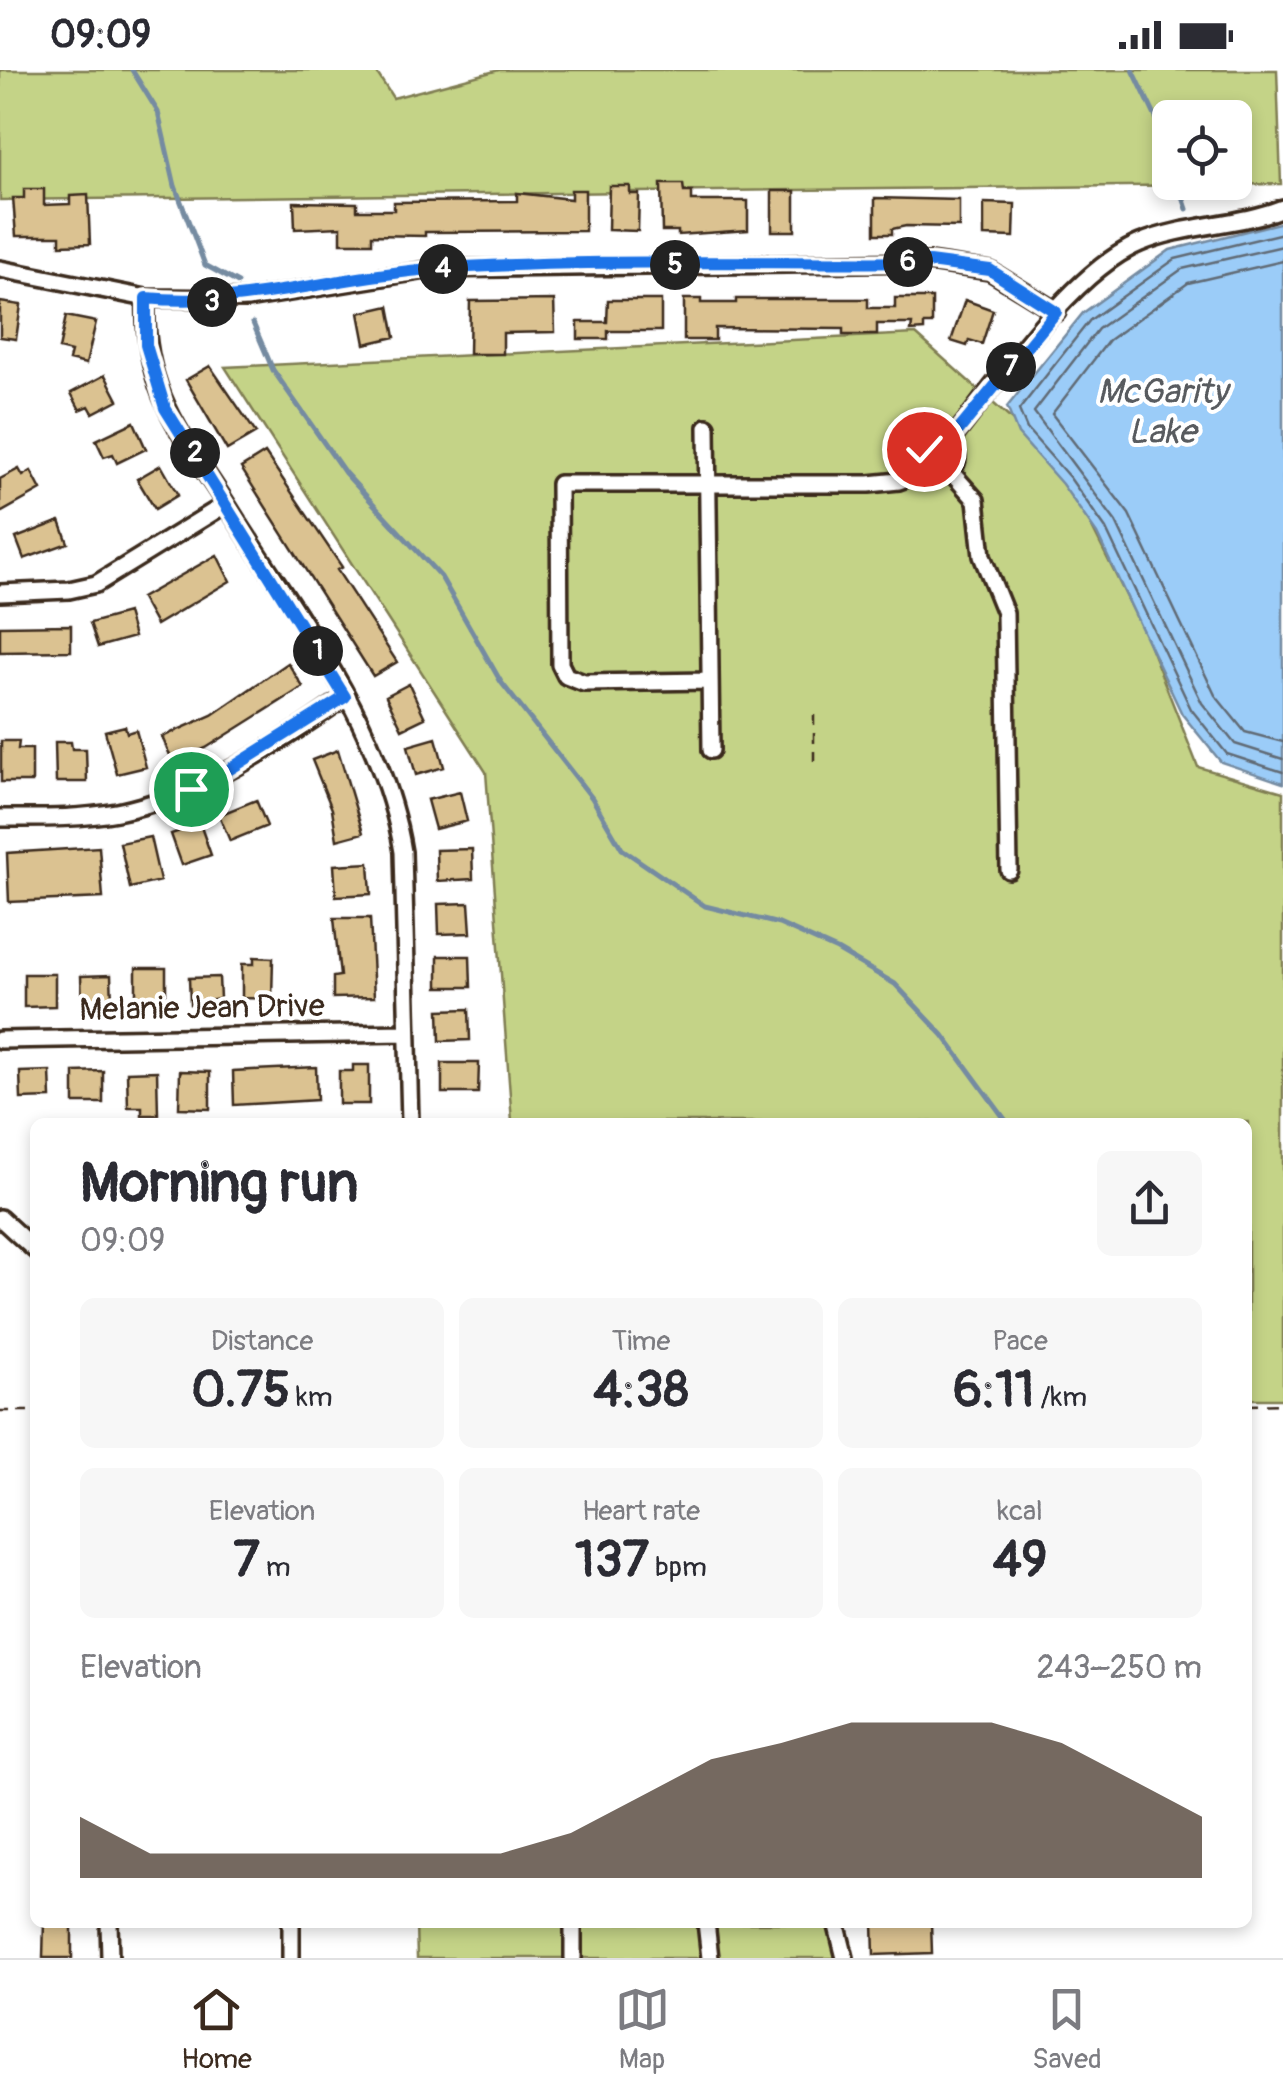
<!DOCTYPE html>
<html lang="en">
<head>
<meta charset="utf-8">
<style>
  :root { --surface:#fff; --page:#f7f7f7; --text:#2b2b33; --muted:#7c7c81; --line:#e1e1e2; --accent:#3b2a1e }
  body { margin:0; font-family:Pangolin,sans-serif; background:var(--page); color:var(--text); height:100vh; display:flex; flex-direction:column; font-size:38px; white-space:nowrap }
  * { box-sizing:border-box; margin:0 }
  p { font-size:32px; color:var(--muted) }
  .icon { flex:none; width:55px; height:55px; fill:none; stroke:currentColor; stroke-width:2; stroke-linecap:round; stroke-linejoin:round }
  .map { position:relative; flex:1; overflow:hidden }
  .panel { position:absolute; left:30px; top:1048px; width:1222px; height:810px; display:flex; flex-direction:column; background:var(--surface); border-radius:15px; box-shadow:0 5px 15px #0003 }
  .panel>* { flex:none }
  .tools { position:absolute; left:1152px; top:30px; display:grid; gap:20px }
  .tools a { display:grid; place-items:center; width:100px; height:100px; border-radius:15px; background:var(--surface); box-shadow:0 5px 15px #0003; font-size:50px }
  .pin { position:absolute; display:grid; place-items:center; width:85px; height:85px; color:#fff; margin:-42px; border:5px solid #fff; border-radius:50%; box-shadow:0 2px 10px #0007 }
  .km { position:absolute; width:50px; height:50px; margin:-25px; border-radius:50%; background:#222; color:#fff; font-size:28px; line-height:50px; text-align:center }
  .round { display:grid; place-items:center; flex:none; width:105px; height:105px; border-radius:15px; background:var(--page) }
  .headline { display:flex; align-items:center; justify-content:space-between; height:170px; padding:0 50px }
  h1 { font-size:55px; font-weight:800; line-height:75px }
  .figures { display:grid; grid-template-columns:repeat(3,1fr); gap:15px; height:170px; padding:10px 50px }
  .figures div { display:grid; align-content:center; border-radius:15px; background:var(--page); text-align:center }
  .figures b { font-size:50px; font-weight:800 }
  .figures small { font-size:28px; font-weight:400 }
  .figures p { font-size:28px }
  .chart { height:280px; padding:20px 50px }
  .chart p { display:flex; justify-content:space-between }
  .chart svg { width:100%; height:180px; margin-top:10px; fill:var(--accent); opacity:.7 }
  .status { display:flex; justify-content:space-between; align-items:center; height:70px; padding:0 50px; background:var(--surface); direction:ltr }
  .status svg { height:28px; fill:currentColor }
  .dock { display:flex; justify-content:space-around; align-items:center; height:140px; border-top:2px solid var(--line); background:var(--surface); font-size:28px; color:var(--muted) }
  .dock a { display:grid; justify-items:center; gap:5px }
  .dock .current { color:var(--accent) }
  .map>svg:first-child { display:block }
</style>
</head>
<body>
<div class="status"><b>09:09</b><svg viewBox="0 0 49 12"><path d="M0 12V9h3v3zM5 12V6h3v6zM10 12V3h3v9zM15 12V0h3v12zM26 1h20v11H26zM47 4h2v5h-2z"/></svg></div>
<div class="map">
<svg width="1283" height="1888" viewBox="0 0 1283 1888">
  <rect width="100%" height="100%" fill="#fff"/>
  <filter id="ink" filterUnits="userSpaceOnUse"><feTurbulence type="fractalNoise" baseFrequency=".01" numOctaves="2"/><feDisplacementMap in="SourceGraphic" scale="20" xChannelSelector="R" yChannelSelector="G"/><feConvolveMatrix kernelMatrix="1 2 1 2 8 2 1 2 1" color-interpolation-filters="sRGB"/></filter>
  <g filter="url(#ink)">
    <path fill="#c4d387" stroke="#807e52" stroke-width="2.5" fill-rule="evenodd" d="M 0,0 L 375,0 L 393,28 L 499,0 L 1277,0 L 1281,114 L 0,130 ZM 1170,48 L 1235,48 L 1235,112 L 1170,112 Z
      M 916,264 L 1060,393 L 1146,566 L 1198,697 L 1283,722 L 1283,1329 L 1248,1329 L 1248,1052 L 512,1052 L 486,702 L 225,297 Z
      M 416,1853 L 835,1853 L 835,1888 L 417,1888 Z"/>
    <path fill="#9bccf8" stroke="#758ba1" stroke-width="2.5" d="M 1283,152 L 1283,713 L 1221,692 L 1182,644 L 1097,464 L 1062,414 L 1018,364 L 1007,337 L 1083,243 L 1170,180 Z"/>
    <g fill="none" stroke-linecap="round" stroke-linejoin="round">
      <path stroke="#616b75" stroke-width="2.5" d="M 1283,163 L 1175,189 L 1090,250 L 1019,340 L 1027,359 L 1070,408 L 1106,459 L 1191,639 L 1227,684 L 1283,702
        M 1283,176 L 1182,199 L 1098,259 L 1034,342 L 1116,452 L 1202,633 L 1235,674 L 1283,689
        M 1283,191 L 1188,213 L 1109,270 L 1052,344 L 1129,444 L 1215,625 L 1245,662 L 1283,672"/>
      <path stroke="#758ba1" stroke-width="5" d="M 132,0 L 158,42 L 175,116 L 205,195 L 238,213
        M 1133,0 L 1170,77
        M 1178,112 L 1187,139
        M 253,253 L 273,300 L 345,403 L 441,507 L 501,612 L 592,728 L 622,779 L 705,836 L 779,854 L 837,880 L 895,914 L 943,965 L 1007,1052"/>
    </g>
    <path fill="#dbc291" stroke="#3b2a1e" stroke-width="2.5" d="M 661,114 L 683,114 L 684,122 L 692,122 L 692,131 L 748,131 L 748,160 L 678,165 L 678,161 L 662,161 Z
      M 609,116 L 630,116 L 630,124 L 639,124 L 638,161 L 608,160 Z
      M 24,119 L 44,119 L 44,135 L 70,134 L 70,126 L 88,125 L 90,174 L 60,175 L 60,166 L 16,166 L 13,128 L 24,128 Z
      M 571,120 L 585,120 L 585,161 L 425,162 L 425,166 L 372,165 L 372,173 L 341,173 L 341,157 L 295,159 L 294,132 L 357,133 L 357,140 L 394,140 L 394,132 L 517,131 L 517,123 L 571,129 Z
      M 772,121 L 795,121 L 795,161 L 772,161 Z
      M 875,128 L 959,130 L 959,157 L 906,156 L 892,159 L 892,164 L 875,164 Z
      M 984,133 L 1015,134 L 1014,167 L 984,166 Z
      M 895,228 L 932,228 L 932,254 L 924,254 L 924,260 L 911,261 L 912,254 L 877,254 L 877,265 L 843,265 L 843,259 L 715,258 L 715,270 L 684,270 L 684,229 L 701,229 L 701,233 L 736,233 L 736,229 L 868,229 L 868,238 L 895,238 Z
      M 554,230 L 555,262 L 503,263 L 503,284 L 469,284 L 470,231 Z
      M 608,230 L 661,230 L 661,261 L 608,261 L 608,269 L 578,269 L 578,252 L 607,252 Z
      M 965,230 L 993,240 L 982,274 L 969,270 L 967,276 L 951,271 Z
      M 0,232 L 21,235 L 16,269 L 0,267 Z
      M 389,236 L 395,267 L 365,274 L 359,243 Z
      M 66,246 L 96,252 L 86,294 L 69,290 L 71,282 L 59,279 Z
      M 210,296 L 256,363 L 227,380 L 186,310 Z
      M 105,305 L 118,330 L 93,343 L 89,336 L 80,340 L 71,323 Z
      M 134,352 L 146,379 L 117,393 L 113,384 L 104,387 L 96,370 Z
      M 265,383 L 342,497 L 337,500 L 397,592 L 373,606 L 241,398 Z
      M 161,395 L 178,425 L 155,439 L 137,409 Z
      M 19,399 L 23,406 L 31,401 L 41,420 L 0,443 L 0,409 Z
      M 60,451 L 68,473 L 24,489 L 16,468 Z
      M 217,485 L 230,511 L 156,555 L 141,528 Z
      M 127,543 L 134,567 L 98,577 L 90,553 Z
      M 71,555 L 71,581 L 0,582 L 0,556 Z
      M 288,593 L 303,617 L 206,678 L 173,692 L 162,667 L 212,645 Z
      M 409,614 L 425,648 L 402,659 L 386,626 Z
      M 125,656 L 127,663 L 136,660 L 146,697 L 117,704 L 105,661 Z
      M 436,668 L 444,697 L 416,705 L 408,676 Z
      M 1,671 L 19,671 L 18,679 L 32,679 L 32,712 L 1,712 Z
      M 55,672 L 71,672 L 72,679 L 86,679 L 87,712 L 56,712 Z
      M 338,680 L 363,763 L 337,770 L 332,739 L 312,690 Z
      M 460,722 L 467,751 L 435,759 L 427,730 Z
      M 256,730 L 267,756 L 230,771 L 219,745 Z
      M 200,754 L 211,785 L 182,795 L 171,764 Z
      M 150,767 L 160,811 L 130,818 L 120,773 Z
      M 99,777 L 103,828 L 9,832 L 7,783 Z
      M 472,779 L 473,809 L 437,811 L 436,780 Z
      M 369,793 L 371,824 L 336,826 L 334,795 Z
      M 469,833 L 471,863 L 439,864 L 438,834 Z
      M 334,848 L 370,848 L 374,927 L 333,928 L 333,907 L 340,906 Z
      M 438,886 L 470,886 L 471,917 L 438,917 Z
      M 254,887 L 273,888 L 272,929 L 242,928 L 242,894 L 254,894 Z
      M 136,898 L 166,898 L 166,931 L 136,931 Z
      M 24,904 L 55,904 L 55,936 L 24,937 Z
      M 111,905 L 112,932 L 82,933 L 81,906 Z
      M 219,907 L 220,929 L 190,934 L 189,908 Z
      M 469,939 L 470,970 L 440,971 L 439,940 Z
      M 442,993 L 479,993 L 478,1023 L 442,1023 Z
      M 353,995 L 369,995 L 369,1034 L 339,1034 L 339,1001 L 353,1001 Z
      M 316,997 L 317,1030 L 234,1035 L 233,1001 Z
      M 50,1001 L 51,1028 L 21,1029 L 20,1002 Z
      M 103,1001 L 103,1033 L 74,1033 L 74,1002 Z
      M 157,1001 L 158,1045 L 142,1045 L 142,1037 L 128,1037 L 127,1002 Z
      M 180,1001 L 210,1002 L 210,1039 L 179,1038 Z
      M 44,1852 L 72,1853 L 72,1888 L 43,1888 Z
      M 873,1852 L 931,1852 L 932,1883 L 874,1885 Z"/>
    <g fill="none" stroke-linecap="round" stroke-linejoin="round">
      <defs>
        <path id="minor" d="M 0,199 L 146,228 C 142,323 184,367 232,443 C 298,548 383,656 403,782 L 410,1052
          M 146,228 L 247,229 L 433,199 L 929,192 L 990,201 L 1057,242
          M 707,357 L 711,680
          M923 387a17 17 0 1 1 34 0a17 17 0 1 1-34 0Z
          M 949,373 C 996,314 1072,201 1140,173 C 1186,154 1237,156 1283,138
          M 950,401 L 976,430 L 982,486 L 1005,543 L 1009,800
          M 0,523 L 69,520 L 96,514 L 226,434
          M 708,611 L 584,613 L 566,606 L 560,594 L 559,414 L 869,414 L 899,411 L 929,400
          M 0,748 C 39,748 79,749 117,742 C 201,725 276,676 345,627
          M 0,970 L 406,963
          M 0,1148 L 35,1180
          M 109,1852 L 110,1888
          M 291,1852 L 291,1888
          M 706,1852 L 710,1888
          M 836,1852 L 845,1888
          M 573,1888 L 573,1852"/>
      </defs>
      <use href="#minor" stroke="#3b2a1e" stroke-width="22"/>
      <path stroke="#3b2a1e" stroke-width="2.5" stroke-dasharray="10 8" stroke-linecap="butt" d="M 814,645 L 814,695
        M 1248,1335 L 1283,1334
        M 0,1341 L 35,1341"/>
      <use href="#minor" stroke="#fff" stroke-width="15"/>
    </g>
  </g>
  <g fill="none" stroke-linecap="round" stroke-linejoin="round" filter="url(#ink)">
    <defs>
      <path id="route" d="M 191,719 L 222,704 L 345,627 L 165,338 L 146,275 L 146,228 C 245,238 336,205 433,199 C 598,188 765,194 929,192 L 990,200 L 1056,242 L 949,372 L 932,371 L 924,379"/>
    </defs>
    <use href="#route" stroke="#fff" stroke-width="20"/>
    <use href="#route" stroke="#1a73e8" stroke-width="12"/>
  </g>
  <g text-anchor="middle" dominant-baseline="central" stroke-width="8" stroke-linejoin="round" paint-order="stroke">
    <g font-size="32" fill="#3b2a1e" stroke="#fff">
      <text transform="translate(202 938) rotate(-1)">Melanie Jean Drive</text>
    </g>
    <g font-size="35" font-style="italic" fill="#585b5f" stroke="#fff">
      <text x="1162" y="322">McGarity<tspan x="1162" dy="40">Lake</tspan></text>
    </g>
  </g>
</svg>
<div class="tools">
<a><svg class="icon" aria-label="locate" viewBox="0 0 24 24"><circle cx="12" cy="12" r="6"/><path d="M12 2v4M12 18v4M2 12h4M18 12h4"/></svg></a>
</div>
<div class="pin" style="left:191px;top:719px;background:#1e9e55"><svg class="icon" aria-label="arrive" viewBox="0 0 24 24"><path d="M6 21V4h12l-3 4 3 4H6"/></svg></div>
<div class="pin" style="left:924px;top:379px;background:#d93025"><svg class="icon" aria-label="check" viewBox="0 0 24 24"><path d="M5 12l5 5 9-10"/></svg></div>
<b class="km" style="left:318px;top:581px">1</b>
<b class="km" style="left:195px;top:383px">2</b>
<b class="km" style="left:212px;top:232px">3</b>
<b class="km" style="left:443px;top:199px">4</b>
<b class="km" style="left:675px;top:195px">5</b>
<b class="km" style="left:908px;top:192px">6</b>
<b class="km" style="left:1011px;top:297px">7</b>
<section class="panel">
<div class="headline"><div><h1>Morning run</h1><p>09:09</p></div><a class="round"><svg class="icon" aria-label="share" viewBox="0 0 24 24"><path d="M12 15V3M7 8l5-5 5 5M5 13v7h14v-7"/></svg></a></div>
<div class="figures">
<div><p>Distance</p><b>0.75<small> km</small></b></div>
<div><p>Time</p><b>4:38</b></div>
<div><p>Pace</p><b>6:11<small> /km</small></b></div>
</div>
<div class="figures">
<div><p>Elevation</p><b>7<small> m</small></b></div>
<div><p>Heart rate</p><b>137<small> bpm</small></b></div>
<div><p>kcal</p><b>49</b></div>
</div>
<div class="chart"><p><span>Elevation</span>243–250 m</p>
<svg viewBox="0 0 160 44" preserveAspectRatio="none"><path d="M0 44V29L10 38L20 38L30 38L40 38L50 38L60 38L70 33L80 24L90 15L100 11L110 6L120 6L130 6L140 11L150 20L160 29V44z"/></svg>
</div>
</section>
</div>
<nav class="dock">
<a class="current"><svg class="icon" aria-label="home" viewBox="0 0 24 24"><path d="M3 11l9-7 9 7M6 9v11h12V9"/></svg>Home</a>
<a><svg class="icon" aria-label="map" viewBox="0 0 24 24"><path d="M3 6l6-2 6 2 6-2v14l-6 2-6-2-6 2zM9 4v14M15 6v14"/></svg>Map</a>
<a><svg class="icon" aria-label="saved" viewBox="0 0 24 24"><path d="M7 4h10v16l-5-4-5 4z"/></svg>Saved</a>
</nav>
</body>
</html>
